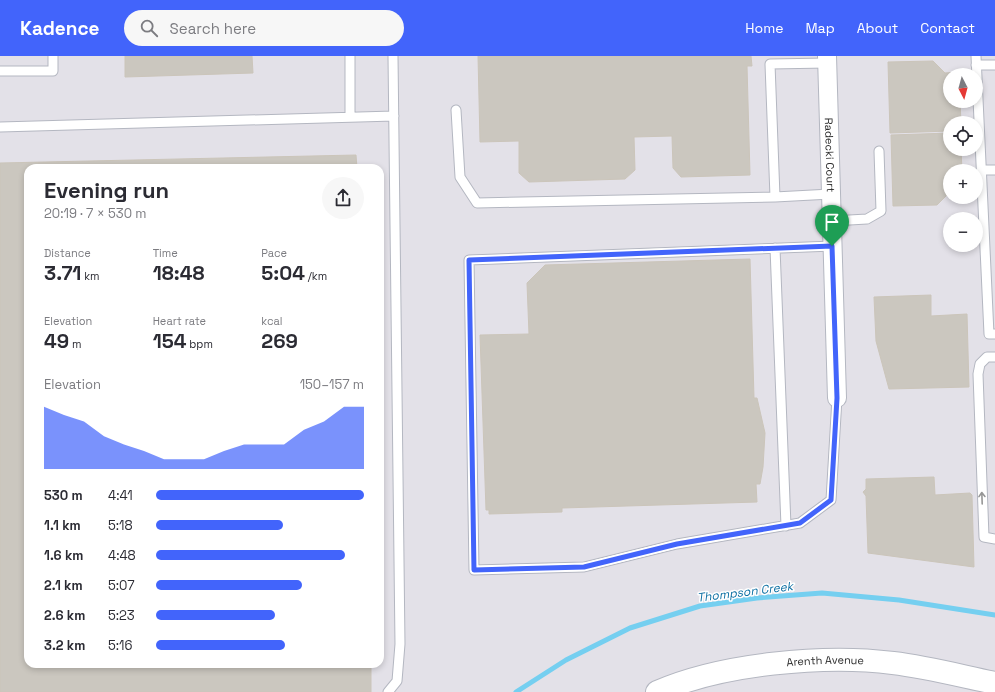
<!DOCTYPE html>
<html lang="en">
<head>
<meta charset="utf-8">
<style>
  :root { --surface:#fff; --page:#f7f7f7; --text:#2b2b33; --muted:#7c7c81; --accent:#4264fb }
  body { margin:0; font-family:"Space Grotesk",sans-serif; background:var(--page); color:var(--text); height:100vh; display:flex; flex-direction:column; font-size:15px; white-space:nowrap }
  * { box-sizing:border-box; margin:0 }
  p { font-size:13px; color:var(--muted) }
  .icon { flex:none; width:22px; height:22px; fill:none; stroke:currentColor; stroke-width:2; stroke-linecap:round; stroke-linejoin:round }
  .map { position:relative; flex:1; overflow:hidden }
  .sheet { position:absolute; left:24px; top:108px; width:360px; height:504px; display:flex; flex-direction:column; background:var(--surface); border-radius:12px; box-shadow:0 2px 6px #0003 }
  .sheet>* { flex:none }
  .needle { width:26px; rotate:174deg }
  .controls { position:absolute; left:943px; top:12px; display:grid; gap:8px }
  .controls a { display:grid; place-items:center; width:40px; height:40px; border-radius:50%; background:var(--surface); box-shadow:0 2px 6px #0003; font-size:20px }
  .pin { position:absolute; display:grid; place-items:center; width:34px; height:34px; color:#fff; margin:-41px -17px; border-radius:50% 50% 50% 0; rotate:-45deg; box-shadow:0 0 4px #0007 }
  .pin .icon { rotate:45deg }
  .round { display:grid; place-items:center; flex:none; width:42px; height:42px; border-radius:21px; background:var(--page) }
  .overview { display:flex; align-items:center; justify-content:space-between; height:68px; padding:0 20px }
  h1 { font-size:22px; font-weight:700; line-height:30px }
  .figures { display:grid; grid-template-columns:repeat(3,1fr); gap:6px; height:68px; padding:4px 20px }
  .figures div { display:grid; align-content:center }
  .figures b { font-size:20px; font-weight:700 }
  .figures small { font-size:11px; font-weight:400 }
  .figures p { font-size:11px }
  .chart { height:112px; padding:8px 20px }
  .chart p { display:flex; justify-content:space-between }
  .chart svg { width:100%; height:72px; margin-top:4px; fill:var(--accent); opacity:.7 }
  ul { padding:0 20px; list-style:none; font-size:13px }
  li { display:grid; grid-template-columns:64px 48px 1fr; align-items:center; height:30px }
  li i { height:10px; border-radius:5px; background:var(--accent) }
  header { display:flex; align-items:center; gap:24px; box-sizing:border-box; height:56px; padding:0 20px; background:var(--accent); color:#fff }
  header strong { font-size:19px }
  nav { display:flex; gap:22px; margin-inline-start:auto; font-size:14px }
  .search { width:280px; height:36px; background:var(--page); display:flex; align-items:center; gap:10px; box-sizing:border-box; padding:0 14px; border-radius:22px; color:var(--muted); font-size:15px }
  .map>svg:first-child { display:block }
</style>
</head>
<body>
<header>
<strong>Kadence</strong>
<div class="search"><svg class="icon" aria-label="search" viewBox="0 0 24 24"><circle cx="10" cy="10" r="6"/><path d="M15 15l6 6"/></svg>Search here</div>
<nav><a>Home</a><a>Map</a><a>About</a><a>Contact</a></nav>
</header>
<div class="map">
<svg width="995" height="636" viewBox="0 0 995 636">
  <rect width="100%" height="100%" fill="#efe9e1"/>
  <path fill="#e3e1e8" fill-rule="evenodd" d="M 0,0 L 995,0 L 995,636 L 0,636 ZM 950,19 L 976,19 L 976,45 L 950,45 ZM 950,67 L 976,67 L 976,93 L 950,93 ZM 28,112 L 380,112 L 380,608 L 28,608 ZM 950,115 L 976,115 L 976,141 L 950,141 ZM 950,163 L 976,163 L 976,189 L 950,189 Z"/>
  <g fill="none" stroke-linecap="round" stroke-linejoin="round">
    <path stroke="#75cff0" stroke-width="5" d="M 516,636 L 566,604 L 630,572 L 700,550 L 757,542 L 822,537 L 899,544 L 995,559"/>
  </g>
  <path fill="#cbc7bf" stroke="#cbc5ba" d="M 125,0 L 252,0 L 253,17 L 125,21 Z
    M 478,0 L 751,0 L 752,10 L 747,10 L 750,119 L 681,121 L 673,112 L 672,80 L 634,81 L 635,114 L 625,123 L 529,126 L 519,117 L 519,85 L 480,86 Z
    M 933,5 L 945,17 L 959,16 L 959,19 L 950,19 L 950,45 L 960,45 L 961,67 L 950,67 L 950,75 L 890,77 L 888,6 Z
    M 950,77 L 950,93 L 961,93 L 962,115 L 950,115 L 950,136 L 937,149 L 893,150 L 891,79 Z
    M 356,99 L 357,112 L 28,112 L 28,608 L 371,608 L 371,636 L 0,636 L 0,107 Z
    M 750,203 L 754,342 L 757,342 L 765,377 L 763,411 L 760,428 L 756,428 L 757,446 L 562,452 L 562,456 L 489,458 L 489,454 L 486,454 L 480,279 L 529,278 L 527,227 L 545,209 Z
    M 931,239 L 931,260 L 967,258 L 969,331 L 889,333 L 876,285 L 874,241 Z
    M 934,421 L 935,439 L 970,437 L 972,439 L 974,511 L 868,497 L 866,440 L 863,436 L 866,433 L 866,423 Z"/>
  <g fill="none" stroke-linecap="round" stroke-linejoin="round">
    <defs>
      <path id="lane" d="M 350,0 L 350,61
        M 976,0 L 989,278 L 995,278
        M 976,9 L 995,9
        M 0,15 L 53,15 L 53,0
        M 456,54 L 460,121 L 477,147 L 775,141 L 831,138
        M 0,71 L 394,60
        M 981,114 L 995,114
        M 775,141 L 770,8 L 827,7
        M 832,165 L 867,163 L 881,155 L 879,95
        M 833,190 L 469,204 L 474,514 L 584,511 L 677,488 L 800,467 L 831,444 L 837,342
        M 775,192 L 786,470
        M 995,301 L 987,301 L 980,308 L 978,318 L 984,481 L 995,483
        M 388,636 L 397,625 L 400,588 L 393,0"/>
      <g id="street">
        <path id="s1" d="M 827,0 L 837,342"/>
      </g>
      <g id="secondary">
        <path id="s2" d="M 657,636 C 721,608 824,598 893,607 C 927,611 961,620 995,627"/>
      </g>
    </defs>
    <use href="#lane" stroke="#b4b7c1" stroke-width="11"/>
    <use href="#street" stroke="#b4b7c1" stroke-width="20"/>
    <use href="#secondary" stroke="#b4b7c1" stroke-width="24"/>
    <use href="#lane" stroke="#fff" stroke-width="9"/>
    <use href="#street" stroke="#fff" stroke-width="18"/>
    <use href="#secondary" stroke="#fff" stroke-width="22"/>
  </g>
  <defs><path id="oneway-shaft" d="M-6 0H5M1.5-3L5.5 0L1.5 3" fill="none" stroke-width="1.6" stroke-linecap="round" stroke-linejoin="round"/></defs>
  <use stroke="#969696" href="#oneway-shaft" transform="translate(982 442) rotate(-92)"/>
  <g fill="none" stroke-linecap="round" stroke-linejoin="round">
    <defs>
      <path id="route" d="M 832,190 L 837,342 L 831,444 L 800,467 L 677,488 L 584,511 L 474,514 L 469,204 Z"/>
    </defs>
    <use href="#route" stroke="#fff" stroke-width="8"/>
    <use href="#route" stroke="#4264fb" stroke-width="5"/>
  </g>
  <g text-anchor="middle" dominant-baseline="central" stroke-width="3" stroke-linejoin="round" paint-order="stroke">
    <g font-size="11" fill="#2e2e2e" stroke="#fff">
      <text stroke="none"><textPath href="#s1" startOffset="99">Radecki Court</textPath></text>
      <text stroke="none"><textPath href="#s2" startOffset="172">Arenth Avenue</textPath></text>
    </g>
    <g font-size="12" font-style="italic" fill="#0d6fa3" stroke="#fff">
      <text transform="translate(745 536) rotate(-7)">Thompson Creek</text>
    </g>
  </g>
</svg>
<div class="controls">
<a><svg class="needle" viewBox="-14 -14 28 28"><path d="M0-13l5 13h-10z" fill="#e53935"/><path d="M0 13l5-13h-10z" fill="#7c7c81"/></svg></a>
<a><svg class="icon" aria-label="locate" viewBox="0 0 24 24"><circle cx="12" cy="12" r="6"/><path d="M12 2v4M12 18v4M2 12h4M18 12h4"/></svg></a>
<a>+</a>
<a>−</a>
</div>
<div class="pin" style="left:832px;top:190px;background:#1e9e55"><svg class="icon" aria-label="arrive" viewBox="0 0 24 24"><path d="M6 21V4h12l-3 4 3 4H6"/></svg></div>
<section class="sheet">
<div class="overview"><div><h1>Evening run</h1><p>20:19 · 7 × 530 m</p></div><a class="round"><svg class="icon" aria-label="share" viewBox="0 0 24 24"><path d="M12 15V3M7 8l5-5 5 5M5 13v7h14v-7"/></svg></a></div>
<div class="figures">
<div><p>Distance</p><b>3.71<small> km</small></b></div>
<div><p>Time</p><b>18:48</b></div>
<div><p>Pace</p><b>5:04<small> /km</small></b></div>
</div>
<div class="figures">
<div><p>Elevation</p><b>49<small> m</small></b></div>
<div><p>Heart rate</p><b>154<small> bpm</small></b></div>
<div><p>kcal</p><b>269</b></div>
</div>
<div class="chart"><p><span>Elevation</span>150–157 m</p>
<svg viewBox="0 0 160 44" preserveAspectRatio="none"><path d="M0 44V6L10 11L20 15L30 24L40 29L50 33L60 38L70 38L80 38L90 33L100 29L110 29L120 29L130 20L140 15L150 6L160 6V44z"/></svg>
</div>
<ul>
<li><b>530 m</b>4:41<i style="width:100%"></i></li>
<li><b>1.1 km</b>5:18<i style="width:61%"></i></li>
<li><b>1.6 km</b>4:48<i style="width:91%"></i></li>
<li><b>2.1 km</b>5:07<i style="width:70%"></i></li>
<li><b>2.6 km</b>5:23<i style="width:57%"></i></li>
<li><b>3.2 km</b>5:16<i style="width:62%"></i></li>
</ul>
</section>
</div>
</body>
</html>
